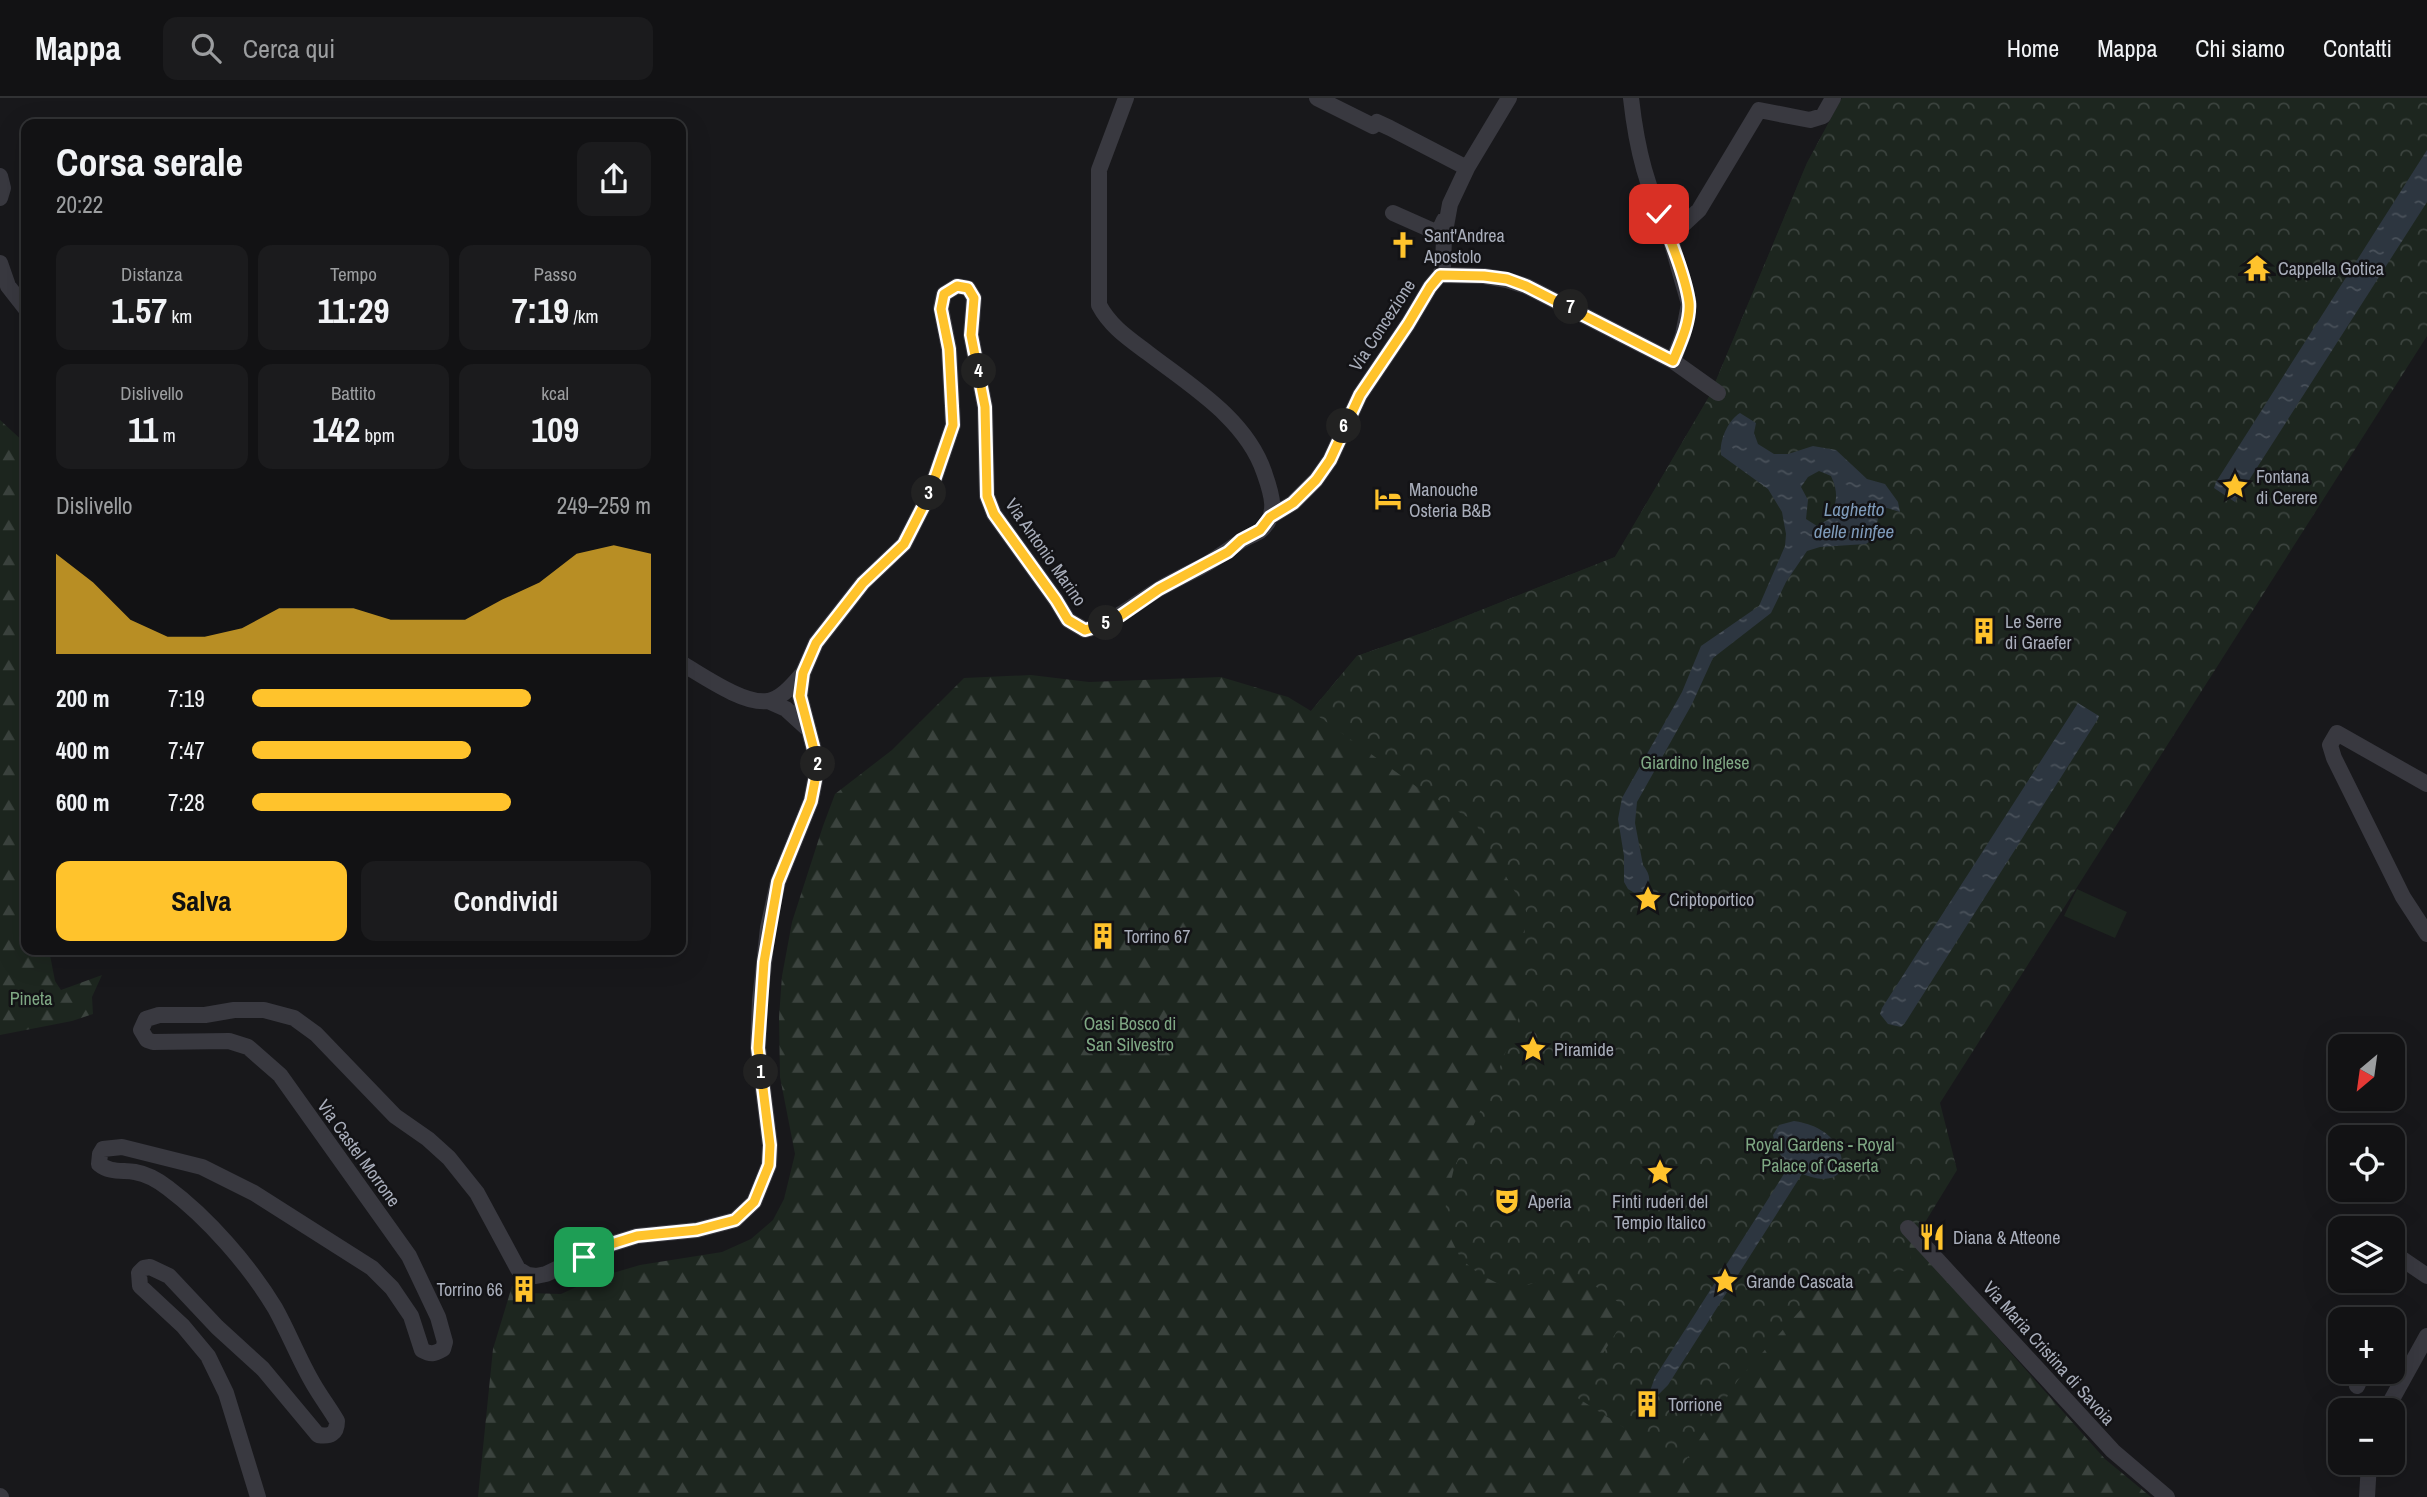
<!DOCTYPE html>
<html lang="it">
<head>
<meta charset="utf-8">
<style>
  :root { --surface:#121214; --page:#1b1b1d; --text:#f1f3f6; --muted:#9c9ea0; --line:#313234; --accent:#ffc32c }
  body { margin:0; font-family:"Archivo Narrow",sans-serif; background:var(--page); color:var(--text); height:100vh; display:flex; flex-direction:column; font-size:26px; white-space:nowrap }
  * { box-sizing:border-box; margin:0 }
  p { font-size:23px; color:var(--muted) }
  .icon { flex:none; width:38px; height:38px; fill:none; stroke:currentColor; stroke-width:2; stroke-linecap:round; stroke-linejoin:round }
  .map { position:relative; flex:1; overflow:hidden }
  .side { position:absolute; left:21px; top:21px; width:665px; height:836px; display:flex; flex-direction:column; background:var(--surface); border-radius:14px; box-shadow:0 7px 28px #0002,0 0 0 2px var(--line) }
  .side>* { flex:none }
  .needle { width:46px; rotate:209deg }
  .buttons { position:absolute; left:2328px; top:936px; display:grid; gap:14px }
  .buttons a { display:grid; place-items:center; width:77px; height:77px; border-radius:14px; background:var(--surface); box-shadow:0 7px 28px #0002,0 0 0 2px var(--line); font-size:35px }
  .pin { position:absolute; display:grid; place-items:center; width:60px; height:60px; color:#fff; margin:-30px; border-radius:14px; box-shadow:0 4px 10px #0006 }
  .km { position:absolute; width:35px; height:35px; margin:-18px; border-radius:50%; background:#222; color:#fff; font-size:19px; line-height:35px; text-align:center }
  .round { display:grid; place-items:center; flex:none; width:74px; height:74px; border-radius:14px; background:var(--page) }
  .head { display:flex; align-items:center; justify-content:space-between; height:119px; padding:0 35px }
  h1 { font-size:38px; font-weight:700; line-height:52px }
  .figures { display:grid; grid-template-columns:repeat(3,1fr); gap:10px; height:119px; padding:7px 35px }
  .figures div { display:grid; align-content:center; border-radius:14px; background:var(--page); text-align:center }
  .figures b { font-size:35px; font-weight:700 }
  .figures small { font-size:19px; font-weight:400 }
  .figures p { font-size:19px }
  .chart { height:196px; padding:14px 35px }
  .chart p { display:flex; justify-content:space-between }
  .chart svg { width:100%; height:126px; margin-top:7px; fill:var(--accent); opacity:.7 }
  .button { display:flex; gap:14px; margin-top:auto; padding:14px 35px }
  .button a { flex:1; height:80px; border-radius:14px; background:var(--accent); color:#111; font-size:28px; font-weight:700; line-height:80px; text-align:center }
  .button a+a { background:var(--page); color:var(--text) }
  ul { padding:0 35px; list-style:none; font-size:23px }
  li { display:grid; grid-template-columns:112px 84px 1fr; align-items:center; height:52px }
  li i { height:18px; border-radius:9px; background:var(--accent) }
  header { display:flex; align-items:center; gap:42px; box-sizing:border-box; height:98px; padding:0 35px; background:var(--surface); border-bottom:2px solid var(--line) }
  header strong { font-size:33px }
  nav { display:flex; gap:38px; margin-inline-start:auto; font-size:24px }
  .search { width:490px; height:63px; background:var(--page); display:flex; align-items:center; gap:18px; box-sizing:border-box; padding:0 24px; border-radius:14px; color:var(--muted); font-size:26px }
  .map>svg:first-child { display:block }
</style>
</head>
<body>
<header>
<strong>Mappa</strong>
<div class="search"><svg class="icon" aria-label="search" viewBox="0 0 24 24"><circle cx="10" cy="10" r="6"/><path d="M15 15l6 6"/></svg>Cerca qui</div>
<nav><a>Home</a><a>Mappa</a><a>Chi siamo</a><a>Contatti</a></nav>
</header>
<div class="map">
<svg width="2427" height="1399" viewBox="0 0 2427 1399">
  <defs>
    <pattern id="forest-firs" width="22" height="20" patternUnits="userSpaceOnUse" patternTransform="scale(1.75)"><rect width="22" height="20" fill="#1d261f"/><path d="M5 1l3.5 6h-7zM16 11l3.5 6h-7z" fill="#3b433e"/></pattern>
    <pattern id="park-crowns" width="20" height="18" patternUnits="userSpaceOnUse" patternTransform="scale(1.75)"><rect width="20" height="18" fill="#1d261f"/><path d="M2 6a3 3 0 1 1 6 0M12 15a3 3 0 1 1 6 0" fill="none" stroke="#3b433e"/></pattern>
    <pattern id="water-ripples" width="26" height="14" patternUnits="userSpaceOnUse" patternTransform="scale(1.75)"><rect width="26" height="14" fill="#2d3640"/><path d="M2 4q2-2 4 0t4 0M15 11q2-2 4 0t4 0" fill="none" stroke="#49515a"/></pattern>
  </defs>
  <rect width="100%" height="100%" fill="#18181b"/>
  <path fill="url(#forest-firs)" d="M 1842,0 L 1795,1087 L 1909,1140 L 2105,1361 L 2151,1399 L 478,1399 L 493,1251 L 512,1188 L 528,1195 L 561,1196 L 596,1180 L 640,1167 L 722,1154 L 751,1141 L 773,1122 L 784,1101 L 795,1056 L 780,979 L 779,919 L 782,878 L 792,824 L 823,728 L 835,696 L 892,652 L 964,580 L 1031,577 L 1089,584 L 1221,579 L 1288,599 L 1311,613 L 1357,558 L 1431,532 L 1615,459 L 1710,297 L 1807,65 Z
    M 0,322 L 26,346 L 26,852 L 49,852 L 55,883 L 61,892 L 102,877 L 92,899 L 93,916 L 72,923 L 0,937 Z"/>
  <path fill="url(#park-crowns)" d="M 1842,0 L 2427,0 L 2427,238 L 1940,1005 L 1957,1072 L 1924,1126 L 1909,1140 L 1911,1172 L 1830,1179 L 1738,1282 L 1683,1367 L 1576,1299 L 1630,1212 L 1567,1169 L 1543,1183 L 1519,1189 L 1499,1186 L 1479,1176 L 1461,1161 L 1448,1135 L 1445,1120 L 1446,1105 L 1454,1070 L 1498,974 L 1520,916 L 1526,813 L 1474,723 L 1417,689 L 1311,613 L 1357,558 L 1431,532 L 1615,459 L 1710,297 L 1807,65 Z"/>
  <path fill="#1d261f" d="M 2077,791 L 2127,814 L 2115,840 L 2064,818 Z"/>
  <path fill="url(#water-ripples)" fill-rule="evenodd" d="M 2427,52 L 2427,104 L 2235,404 L 2214,390 L 2216,384 Z
    M 1740,315 L 1756,325 L 1754,335 L 1758,346 L 1774,356 L 1788,356 L 1813,348 L 1836,352 L 1867,381 L 1885,386 L 1898,404 L 1900,414 L 1887,410 L 1880,413 L 1873,441 L 1866,446 L 1820,449 L 1807,453 L 1786,484 L 1771,515 L 1713,560 L 1692,606 L 1637,704 L 1635,725 L 1643,767 C 1651,777 1651,785 1645,795 L 1638,797 L 1628,791 L 1624,784 L 1624,758 L 1618,721 L 1622,700 L 1682,594 L 1701,548 L 1759,508 L 1785,448 L 1786,436 L 1782,414 L 1768,391 L 1721,357 C 1719,343 1728,322 1740,315 ZM 1819,373 L 1831,378 C 1839,396 1837,404 1829,421 L 1817,428 L 1806,421 L 1808,402 L 1801,389 L 1808,379 Z
    M 2078,605 L 2099,618 L 2098,621 L 1905,925 L 1901,929 L 1888,926 L 1880,916 L 1882,910 Z
    M 1794,1023 C 1807,1025 1819,1029 1829,1038 C 1843,1051 1852,1081 1823,1081 C 1816,1081 1809,1078 1802,1076 L 1668,1287 L 1657,1298 L 1655,1305 L 1643,1297 L 1650,1293 L 1655,1279 L 1789,1068 L 1776,1051 L 1773,1037 L 1779,1027 Z"/>
  <g fill="none" stroke-linecap="round" stroke-linejoin="round">
    <path stroke="#393940" stroke-width="16" d="M 1317,0 L 1373,28 L 1377,24 L 1390,30 L 1467,70
      M 1631,0 C 1637,54 1647,90 1670,139
      M 0,78 L 3,90 L 0,100
      M 1393,115 L 1438,135 L 1444,122
      M 0,165 L 8,188 L 26,211
      M 1440,177 L 1484,178 L 1507,182 L 1526,188 L 1673,263 L 1683,237 L 1689,206 L 1670,139 L 1699,112 L 1759,12 L 1810,22 L 1823,18 L 1833,0
      M 1673,263 L 1718,295
      M 1270,419 L 1293,405 L 1316,382 L 1330,362 L 1360,297 L 1408,226 L 1430,189 L 1440,177 L 1443,169 L 1444,139 L 1450,106 L 1467,70 L 1509,0
      M 681,565 C 702,577 744,607 768,603 C 783,600 794,585 803,575
      M 768,603 L 786,611 L 809,632
      M 2427,686 L 2337,635 L 2330,647 L 2334,660 L 2403,799 L 2427,836
      M 1908,1130 L 2113,1353 L 2167,1399
      M 2392,1154 L 2427,1178
      M 2357,1288 L 2361,1279 L 2375,1280 L 2386,1274
      M 2386,1312 L 2427,1238
      M 0,1398 L 1,1399
      M 258,1399 L 226,1295 L 208,1258 L 183,1228 L 140,1188 L 139,1175 L 144,1170 L 150,1169 L 169,1178 L 217,1229 L 263,1271 L 318,1337 C 330,1339 337,1336 337,1323 C 330,1311 321,1299 314,1287 C 299,1262 289,1235 275,1210 C 249,1167 208,1120 168,1090 C 159,1083 147,1076 135,1074 C 122,1072 110,1075 99,1066 L 100,1056 L 103,1051 L 122,1049 L 202,1069 L 254,1095 L 372,1170 L 392,1190 L 411,1218 L 422,1252 C 431,1257 434,1256 443,1251 L 445,1244 L 438,1219 L 409,1158 L 280,977 L 248,949 L 229,943 L 153,944 L 147,942 L 141,932 L 146,921 L 159,917 L 205,917 L 234,912 L 264,912 L 294,920 L 316,936 L 395,1018 L 428,1041 L 449,1060 L 477,1095 L 518,1171 L 528,1177 L 536,1178 L 546,1176 L 605,1148 L 637,1138 L 697,1132 L 735,1122 L 754,1104 L 769,1067 L 770,1047 L 758,950 L 760,902 L 768,830 L 778,784 L 811,703 L 818,667 L 800,598 L 803,575 L 816,545 L 863,485 L 904,446 L 929,397 L 953,327 L 949,251 L 941,210 L 944,196 L 957,188 L 968,190 L 974,200 L 971,237 L 985,309 L 987,398 L 994,416 L 1056,502 L 1068,522 L 1085,532 C 1114,525 1134,506 1159,491 C 1173,483 1187,476 1201,469 C 1216,461 1228,452 1241,443 C 1247,439 1254,437 1260,433 C 1280,417 1271,394 1264,374 C 1246,321 1191,288 1148,255 C 1128,240 1110,228 1099,207 L 1099,72 L 1126,0
      M 2367,1399 L 2369,1365"/>
  </g>
  <g fill="none" stroke-linecap="round" stroke-linejoin="round">
    <defs>
      <path id="route" d="M 584,1159 L 605,1148 L 637,1138 L 697,1132 L 735,1122 L 754,1104 L 769,1067 L 770,1047 L 758,950 L 764,864 L 778,784 L 811,703 L 818,667 L 800,598 L 803,575 L 816,545 L 863,485 L 904,446 L 929,397 L 953,327 L 949,251 L 941,211 L 944,196 L 957,188 L 968,190 L 974,200 L 971,237 L 985,309 L 987,398 L 994,416 L 1056,502 L 1068,522 L 1085,532 L 1099,528 L 1120,518 L 1159,491 L 1228,454 L 1241,442 L 1260,432 L 1270,419 L 1293,405 L 1316,382 L 1330,362 L 1360,297 L 1408,226 L 1430,189 L 1440,177 L 1484,178 L 1507,181 L 1526,188 L 1673,263 C 1680,246 1691,223 1689,204 C 1686,181 1669,136 1659,116"/>
    </defs>
    <use href="#route" stroke="#fff" stroke-width="14"/>
    <use href="#route" stroke="#ffc32c" stroke-width="9"/>
  </g>
  <defs>
    <symbol id="church-bare" viewBox="-9 -9 18 18"><path d="M-1.2-6h2.4v3.5h3.3v2.4h-3.3V6h-2.4V-.1h-3.3v-2.4h3.3Z" fill="#ffc32c" stroke="#131316" stroke-width="2.5" paint-order="stroke"/></symbol>
    <symbol id="temple-bare" viewBox="-9 -9 18 18"><path d="M0-6L5-2H3V0L6.5 2.5H4V6H1.5V3h-3V6H-4V2.5H-6.5L-3 0V-2H-5Z" fill="#ffc32c" stroke="#131316" stroke-width="2.5" paint-order="stroke"/></symbol>
    <symbol id="sight-bare" viewBox="-9 -9 18 18"><path d="M0-6L1.8-2.2L6-1.7L2.9 1.2L3.7 5.4L0 3.3L-3.7 5.4L-2.9 1.2L-6-1.7L-1.8-2.2Z" fill="#ffc32c" stroke="#131316" stroke-width="2.5" paint-order="stroke"/></symbol>
    <symbol id="hotel-bare" viewBox="-9 -9 18 18"><path d="M-6-4.5h1.5V1H6V5H4.5V3h-9V5H-6ZM-4 0a1.8 1.8 0 1 1 3.6 0ZM.5 0V-2.5h3Q6-2.5 6 0Z" fill="#ffc32c" stroke="#131316" stroke-width="2.5" paint-order="stroke"/></symbol>
    <symbol id="building-bare" viewBox="-9 -9 18 18"><path d="M-4-6H4V6H1V3H-1V6H-4ZM-2.5-4.3h1.7v1.8h-1.7ZM.8-4.3h1.7v1.8H.8ZM-2.5-1h1.7V.8h-1.7ZM.8-1h1.7V.8H.8Z" fill="#ffc32c" stroke="#131316" stroke-width="2.5" paint-order="stroke"/></symbol>
    <symbol id="theatre-bare" viewBox="-9 -9 18 18"><path d="M-5-5.5Q0-4 5-5.5V0Q5 5 0 6Q-5 5-5 0ZM-3.3-2.5H-1v1.5H-3.3ZM1-2.5H3.3v1.5H1ZM-2.8 1Q0 5.5 2.8 1Z" fill="#ffc32c" stroke="#131316" stroke-width="2.5" paint-order="stroke"/></symbol>
    <symbol id="restaurant-bare" viewBox="-9 -9 18 18"><path d="M-5-6h1v4h1v-4h1v4h1v-4h1v5L-1.5 .5V6h-2V.5L-5-1ZM5-6V6H3V1.5H1.5Q1.5-4 5-6Z" fill="#ffc32c" stroke="#131316" stroke-width="2.5" paint-order="stroke"/></symbol>
  </defs>
  <g fill-rule="evenodd">
    <use href="#church-bare" x="1384" y="128" width="38" height="38"/>
    <use href="#temple-bare" x="2238" y="151" width="38" height="38"/>
    <use href="#sight-bare" x="2216" y="369" width="38" height="38"/>
    <use href="#hotel-bare" x="1369" y="382" width="38" height="38"/>
    <use href="#building-bare" x="1965" y="514" width="38" height="38"/>
    <use href="#sight-bare" x="1629" y="782" width="38" height="38"/>
    <use href="#building-bare" x="1084" y="819" width="38" height="38"/>
    <use href="#sight-bare" x="1514" y="932" width="38" height="38"/>
    <use href="#sight-bare" x="1641" y="1055" width="38" height="38"/>
    <use href="#theatre-bare" x="1488" y="1084" width="38" height="38"/>
    <use href="#restaurant-bare" x="1913" y="1120" width="38" height="38"/>
    <use href="#sight-bare" x="1706" y="1164" width="38" height="38"/>
    <use href="#building-bare" x="505" y="1172" width="38" height="38"/>
    <use href="#building-bare" x="1628" y="1287" width="38" height="38"/>
  </g>
  <g text-anchor="middle" dominant-baseline="central" stroke-width="5" stroke-linejoin="round" paint-order="stroke">
    <g font-size="18" fill="#a9aebb" stroke="#131316" text-anchor="start">
      <text x="1424" y="137">Sant'Andrea<tspan x="1424" dy="21">Apostolo</tspan></text>
      <text x="2278" y="170">Cappella Gotica</text>
      <text x="2256" y="378">Fontana<tspan x="2256" dy="21">di Cerere</tspan></text>
      <text x="1409" y="391">Manouche<tspan x="1409" dy="21">Osteria B&amp;B</tspan></text>
      <text x="2005" y="523">Le Serre<tspan x="2005" dy="21">di Graefer</tspan></text>
      <text x="1669" y="801">Criptoportico</text>
      <text x="1124" y="838">Torrino 67</text>
      <text x="1554" y="951">Piramide</text>
      <text x="1528" y="1103">Aperia</text>
      <text x="1660" y="1103" text-anchor="middle">Finti ruderi del<tspan x="1660" dy="21">Tempio Italico</tspan></text>
      <text x="1953" y="1139">Diana &amp; Atteone</text>
      <text x="1746" y="1183">Grande Cascata</text>
      <text x="503" y="1191" text-anchor="end">Torrino 66</text>
      <text x="1668" y="1306">Torrione</text>
    </g>
    <g font-size="18" fill="#a9aebb" stroke="#131316">
      <text transform="translate(1382 227) rotate(-57)">Via Concezione</text>
      <text transform="translate(1046 454) rotate(55)">Via Antonio Marino</text>
      <text transform="translate(359 1055) rotate(54)">Via Castel Morrone</text>
      <text transform="translate(2049 1255) rotate(48)">Via Maria Cristina di Savoia</text>
    </g>
    <g font-size="18" fill="#7fa884" stroke="#131316">
      <text x="1695" y="664">Giardino Inglese</text>
      <text x="31" y="900">Pineta</text>
      <text x="1130" y="925">Oasi Bosco di<tspan x="1130" dy="21">San Silvestro</tspan></text>
      <text x="1820" y="1046">Royal Gardens - Royal<tspan x="1820" dy="21">Palace of Caserta</tspan></text>
    </g>
    <g font-size="19" font-style="italic" fill="#7e9ab9" stroke="#131316">
      <text x="1854" y="411">Laghetto<tspan x="1854" dy="22">delle ninfee</tspan></text>
    </g>
  </g>
</svg>
<div class="buttons">
<a><svg class="needle" viewBox="-14 -14 28 28"><path d="M0-13l5 13h-10z" fill="#e53935"/><path d="M0 13l5-13h-10z" fill="#9c9ea0"/></svg></a>
<a><svg class="icon" aria-label="locate" viewBox="0 0 24 24"><circle cx="12" cy="12" r="6"/><path d="M12 2v4M12 18v4M2 12h4M18 12h4"/></svg></a>
<a><svg class="icon" aria-label="layers" viewBox="0 0 24 24"><path d="M12 4l9 5-9 5-9-5zM3 14l9 5 9-5"/></svg></a>
<a>+</a>
<a>−</a>
</div>
<div class="pin" style="left:584px;top:1159px;background:#1e9e55"><svg class="icon" aria-label="arrive" viewBox="0 0 24 24"><path d="M6 21V4h12l-3 4 3 4H6"/></svg></div>
<div class="pin" style="left:1659px;top:116px;background:#d93025"><svg class="icon" aria-label="check" viewBox="0 0 24 24"><path d="M5 12l5 5 9-10"/></svg></div>
<b class="km" style="left:761px;top:974px">1</b>
<b class="km" style="left:818px;top:666px">2</b>
<b class="km" style="left:929px;top:395px">3</b>
<b class="km" style="left:979px;top:273px">4</b>
<b class="km" style="left:1106px;top:525px">5</b>
<b class="km" style="left:1344px;top:328px">6</b>
<b class="km" style="left:1571px;top:209px">7</b>
<section class="side">
<div class="head"><div><h1>Corsa serale</h1><p>20:22</p></div><a class="round"><svg class="icon" aria-label="share" viewBox="0 0 24 24"><path d="M12 15V3M7 8l5-5 5 5M5 13v7h14v-7"/></svg></a></div>
<div class="figures">
<div><p>Distanza</p><b>1.57<small> km</small></b></div>
<div><p>Tempo</p><b>11:29</b></div>
<div><p>Passo</p><b>7:19<small> /km</small></b></div>
</div>
<div class="figures">
<div><p>Dislivello</p><b>11<small> m</small></b></div>
<div><p>Battito</p><b>142<small> bpm</small></b></div>
<div><p>kcal</p><b>109</b></div>
</div>
<div class="chart"><p><span>Dislivello</span>249–259 m</p>
<svg viewBox="0 0 160 44" preserveAspectRatio="none"><path d="M0 44V9L10 19L20 32L30 38L40 38L50 35L60 28L70 28L80 28L90 32L100 32L110 32L120 25L130 19L140 9L150 6L160 9V44z"/></svg>
</div>
<ul>
<li><b>200 m</b>7:19<i style="width:70%"></i></li>
<li><b>400 m</b>7:47<i style="width:55%"></i></li>
<li><b>600 m</b>7:28<i style="width:65%"></i></li>
</ul>
<div class="button"><a>Salva</a><a>Condividi</a></div>
</section>
</div>
</body>
</html>
